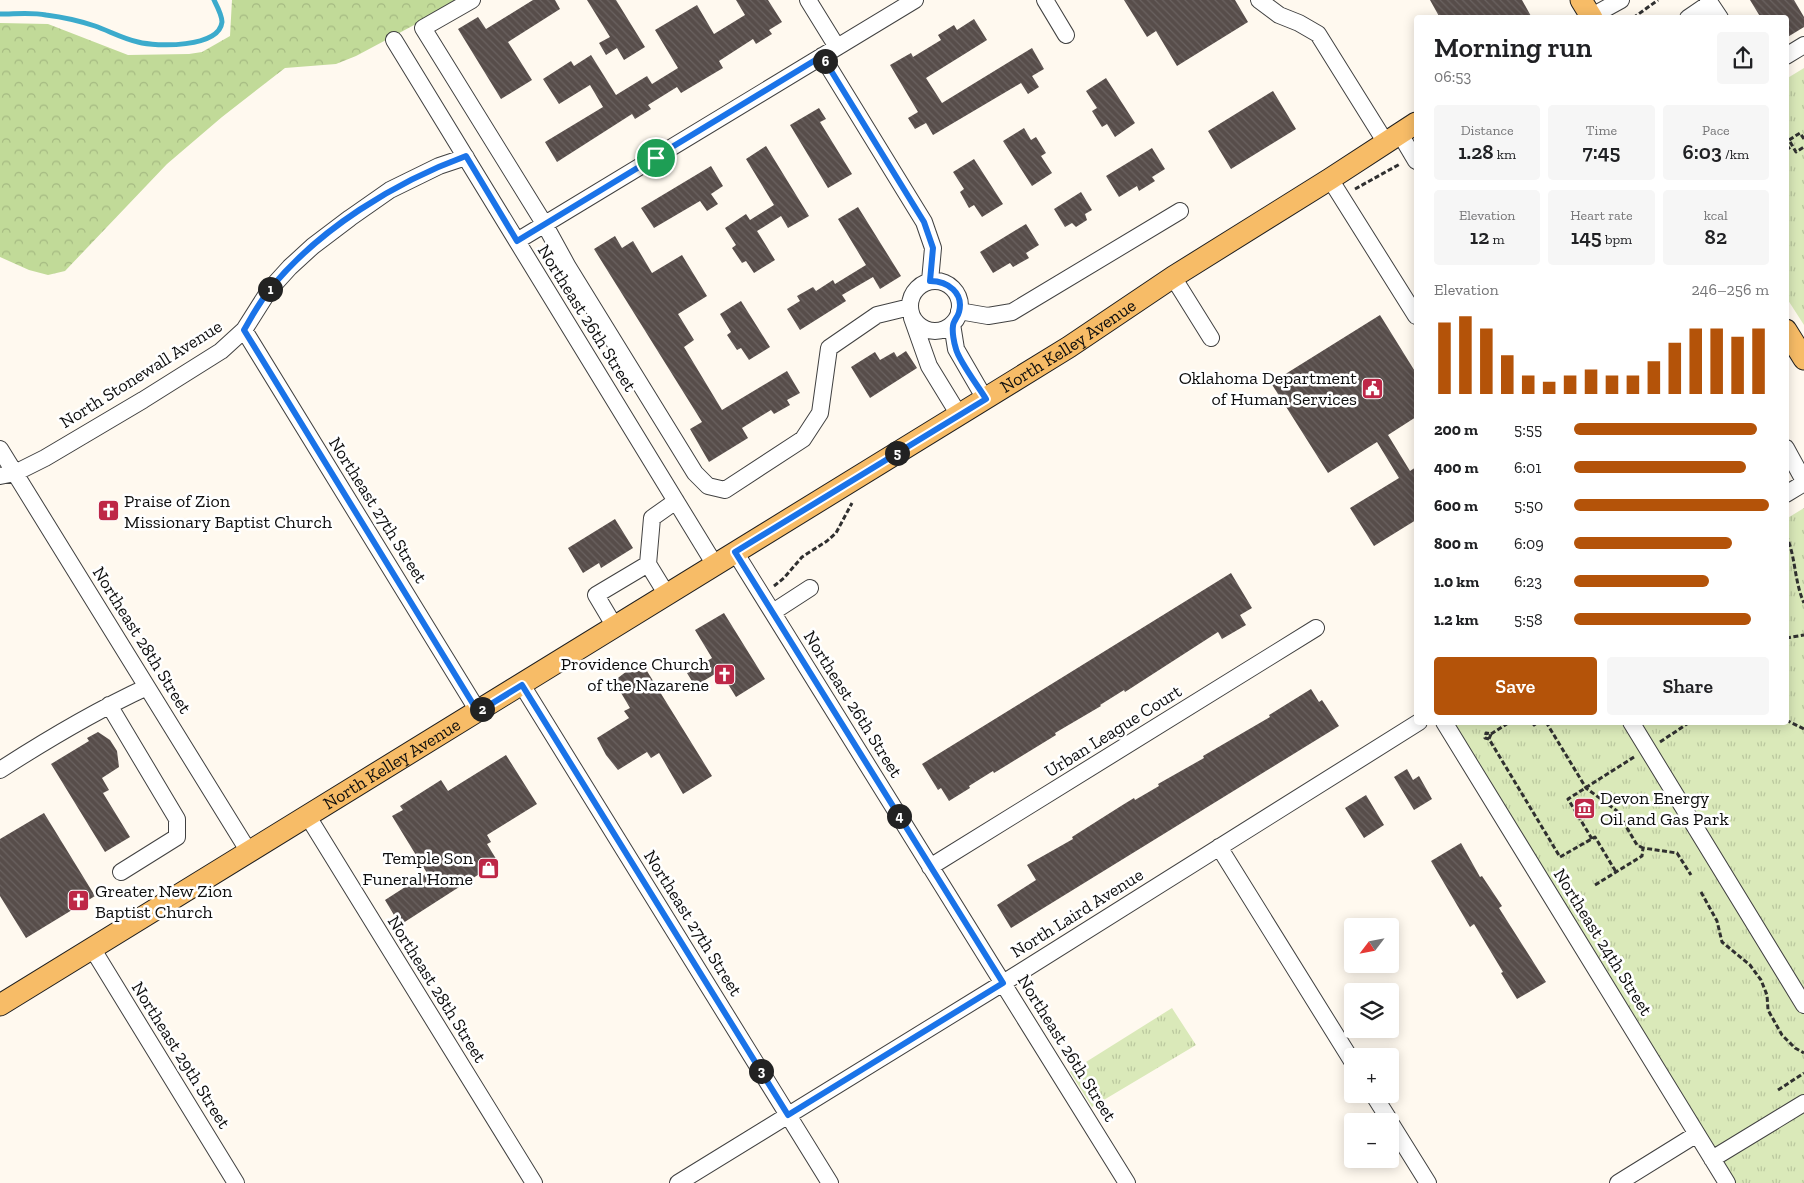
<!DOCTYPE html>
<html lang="en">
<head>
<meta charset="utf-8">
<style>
  :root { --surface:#fff; --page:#f6f6f6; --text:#202124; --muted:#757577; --accent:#b45309 }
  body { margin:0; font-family:"Zilla Slab",serif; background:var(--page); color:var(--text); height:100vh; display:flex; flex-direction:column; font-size:19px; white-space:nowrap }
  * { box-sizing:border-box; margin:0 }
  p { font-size:16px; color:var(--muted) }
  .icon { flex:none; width:28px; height:28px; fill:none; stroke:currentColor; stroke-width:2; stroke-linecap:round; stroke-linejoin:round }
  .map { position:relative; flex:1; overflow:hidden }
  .details { position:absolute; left:1414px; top:15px; width:375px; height:710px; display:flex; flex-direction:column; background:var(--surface); border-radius:5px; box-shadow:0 2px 12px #0003 }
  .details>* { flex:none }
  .needle { width:32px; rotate:238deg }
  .controls { position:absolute; left:1344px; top:918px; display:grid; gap:10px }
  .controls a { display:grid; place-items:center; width:55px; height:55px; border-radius:5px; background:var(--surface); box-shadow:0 2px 12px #0003; font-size:25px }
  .pin { position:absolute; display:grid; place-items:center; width:42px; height:42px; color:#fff; margin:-21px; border:2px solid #fff; border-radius:50%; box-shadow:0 1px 5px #0007 }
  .km { position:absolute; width:25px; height:25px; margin:-12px; border-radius:50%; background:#222; color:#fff; font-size:14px; line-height:25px; text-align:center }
  .round { display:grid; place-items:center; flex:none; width:52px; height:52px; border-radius:5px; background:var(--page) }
  .overview { display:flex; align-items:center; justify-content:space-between; height:85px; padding:0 20px }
  h1 { font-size:28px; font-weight:600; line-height:38px }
  .figures { display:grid; grid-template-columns:repeat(3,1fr); gap:8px; height:85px; padding:5px 20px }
  .figures div { display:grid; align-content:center; border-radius:5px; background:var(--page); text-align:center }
  .figures b { font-size:21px; font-weight:600 }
  .figures small { font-size:14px; font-weight:400 }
  .figures p { font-size:14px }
  .chart { height:140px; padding:10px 20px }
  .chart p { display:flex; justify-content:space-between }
  .chart svg { width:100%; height:90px; margin-top:5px; stroke:var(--accent); stroke-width:6 }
  .primary-button { display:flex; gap:10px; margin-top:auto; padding:10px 20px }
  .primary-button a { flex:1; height:58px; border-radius:5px; background:var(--accent); color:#fff; font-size:20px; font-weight:600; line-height:58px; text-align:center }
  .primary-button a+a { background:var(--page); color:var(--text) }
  ul { padding:0 20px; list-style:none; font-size:16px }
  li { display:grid; grid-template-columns:80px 60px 1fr; align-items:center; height:38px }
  li i { height:12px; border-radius:6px; background:var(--accent) }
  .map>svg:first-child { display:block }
</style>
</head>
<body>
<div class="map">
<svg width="1804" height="1183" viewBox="0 0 1804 1183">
  <defs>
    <pattern id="forest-crowns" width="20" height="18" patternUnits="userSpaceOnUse" patternTransform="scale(1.25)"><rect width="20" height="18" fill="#c1da98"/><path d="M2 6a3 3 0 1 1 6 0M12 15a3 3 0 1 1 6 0" fill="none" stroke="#a5ba82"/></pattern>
    <pattern id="park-tufts" width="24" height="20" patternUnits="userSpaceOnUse" patternTransform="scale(1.25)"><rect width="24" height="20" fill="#dae9b9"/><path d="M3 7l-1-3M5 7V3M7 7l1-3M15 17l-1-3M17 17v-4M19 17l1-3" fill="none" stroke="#bac79e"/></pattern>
    <pattern id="building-back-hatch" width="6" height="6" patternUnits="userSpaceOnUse" patternTransform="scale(1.25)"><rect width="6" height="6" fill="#574d4a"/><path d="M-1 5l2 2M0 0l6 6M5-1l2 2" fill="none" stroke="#6a6260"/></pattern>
  </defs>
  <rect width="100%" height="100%" fill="#fff9ef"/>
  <path fill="url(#forest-crowns)" d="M 232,0 L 461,0 L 356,56 L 336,64 L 285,68 L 222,117 L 167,164 L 65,271 L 48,275 L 29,270 L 0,257 L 0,23 L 48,24 L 128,55 L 189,54 L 202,52 L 230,36 Z"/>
  <path fill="url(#park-tufts)" d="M 1804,68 L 1804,325 L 1786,297 L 1786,79 Z
    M 1804,508 L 1804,1183 L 1734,1183 L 1450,723 L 1786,722 L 1786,519 Z
    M 1172,1008 L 1196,1045 L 1092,1107 L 1070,1072 Z"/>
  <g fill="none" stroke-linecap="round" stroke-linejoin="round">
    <path stroke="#3cabcc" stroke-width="5" d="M 0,14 C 15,14 32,12 46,15 C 62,17 80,21 95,26 C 109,31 124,39 138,42 C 156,47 219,48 222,22 C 222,15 217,6 214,0"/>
  </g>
  <path fill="url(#building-back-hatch)" d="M 533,0 L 555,0 L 560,9 L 508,42 L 532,80 L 501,99 L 458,29 L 478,17 L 486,29 Z
    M 587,0 L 616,0 L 645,47 L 624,60 L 617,48 L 606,55 L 599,43 L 610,37 Z
    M 736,0 L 768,0 L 782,22 L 769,30 L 772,34 L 756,44 L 753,39 L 719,61 L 723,68 L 681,93 L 677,87 L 648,105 L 651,109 L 635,119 L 632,114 L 557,162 L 545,142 L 603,107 L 590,85 L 559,104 L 543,79 L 571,61 L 574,66 L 591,55 L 616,95 L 647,76 L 652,84 L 678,68 L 655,30 L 697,5 L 714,34 L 745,15 Z
    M 1124,0 L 1235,0 L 1248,22 L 1177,66 L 1156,31 L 1147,37 Z
    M 1430,0 L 1522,0 L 1532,18 L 1440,18 Z
    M 1750,0 L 1794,0 L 1804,17 L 1804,27 L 1786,38 L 1786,18 L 1761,18 Z
    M 974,19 L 987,40 L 926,78 L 942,103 L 1032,48 L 1044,69 L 1032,76 L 1039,87 L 1028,94 L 1021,83 L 933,135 L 926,123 L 915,129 L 908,118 L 918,112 L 890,65 L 911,53 L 913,57 L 941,40 L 938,35 L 954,25 L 957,30 Z
    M 1106,78 L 1135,123 L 1115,137 L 1107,124 L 1102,127 L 1092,111 L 1097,108 L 1086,91 Z
    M 1273,91 L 1296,129 L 1231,169 L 1208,131 Z
    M 819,108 L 826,119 L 820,122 L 852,174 L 828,188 L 790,125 Z
    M 1024,128 L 1031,140 L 1036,137 L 1046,153 L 1041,156 L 1052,173 L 1032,186 L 1003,141 Z
    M 766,146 L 809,216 L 788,228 L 781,216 L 757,231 L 775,260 L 754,273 L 746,261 L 742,263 L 732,248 L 736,245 L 725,228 L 746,214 L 750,220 L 774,205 L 746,159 Z
    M 1152,148 L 1165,169 L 1152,177 L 1155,181 L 1139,191 L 1137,186 L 1119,197 L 1106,176 Z
    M 974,159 L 1003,204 L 982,217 L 974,205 L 969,208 L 960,192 L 964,189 L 953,172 Z
    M 711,166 L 723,186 L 711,194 L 718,204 L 707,211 L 700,201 L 654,228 L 641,208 Z
    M 1081,192 L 1092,210 L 1085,214 L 1087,220 L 1076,227 L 1072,223 L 1065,227 L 1054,209 Z
    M 858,207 L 901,276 L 880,289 L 873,277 L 842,295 L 846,301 L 800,330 L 787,309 L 800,301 L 797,296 L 813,287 L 816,291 L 833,280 L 835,284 L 866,265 L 838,219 Z
    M 1026,224 L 1039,245 L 1026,253 L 1029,258 L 1013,267 L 1010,263 L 993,273 L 980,252 Z
    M 615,236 L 622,248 L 633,241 L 652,273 L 682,255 L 707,296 L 678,314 L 694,340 L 684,347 L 722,410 L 787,371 L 800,393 L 787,400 L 790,405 L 774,414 L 771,410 L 742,428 L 748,438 L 709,462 L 690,429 L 702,422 L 594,249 Z
    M 741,301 L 770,347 L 749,360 L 741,348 L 737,350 L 727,335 L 731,332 L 720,314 Z
    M 1380,315 L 1416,373 L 1416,417 L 1388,435 L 1410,471 L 1416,467 L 1416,520 L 1374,546 L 1350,508 L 1399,478 L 1377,442 L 1328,473 L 1271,383 Z
    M 906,351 L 917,368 L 870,398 L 851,367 L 875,352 L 880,360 L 894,352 L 897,357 Z
    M 615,519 L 633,548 L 601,568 L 599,563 L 583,573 L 568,548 Z
    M 1231,573 L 1252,608 L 1240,615 L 1246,625 L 1222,639 L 1218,632 L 1125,692 L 1124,690 L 1100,705 L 1101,706 L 1055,733 L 1056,735 L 994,773 L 993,771 L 969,786 L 970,788 L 949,801 L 941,788 L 938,790 L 922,764 Z
    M 724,613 L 765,679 L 736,697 L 720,671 L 695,686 L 687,673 L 712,658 L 695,630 Z
    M 642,663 L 712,776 L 683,794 L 659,753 L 651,758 L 647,752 L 618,770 L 606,755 L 597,738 L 629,718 L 624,711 L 630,708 L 614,681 L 627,671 Z
    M 1311,689 L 1319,702 L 1322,700 L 1339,726 L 1011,928 L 997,905 L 1036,880 L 1027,865 L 1073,839 L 1072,837 L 1121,806 L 1134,798 L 1135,800 L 1159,786 L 1158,784 L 1204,758 L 1203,756 L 1270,717 L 1269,715 Z
    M 98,732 L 110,740 L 117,751 L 119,767 L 102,778 L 109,790 L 103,793 L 130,837 L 105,852 L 51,764 L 89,741 L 87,738 Z
    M 506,755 L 537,804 L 487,835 L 491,842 L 487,844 L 498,862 L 400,925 L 385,900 L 427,873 L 392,816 L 403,810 L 400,806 L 441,780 L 448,791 Z
    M 1407,769 L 1413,780 L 1419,776 L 1432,799 L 1414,810 L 1394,777 Z
    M 1366,795 L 1384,825 L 1364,838 L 1345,808 Z
    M 44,813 L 95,896 L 26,938 L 0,896 L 0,839 Z
    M 1461,843 L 1480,877 L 1482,876 L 1502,906 L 1499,908 L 1546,982 L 1517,999 L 1501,973 L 1503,972 L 1474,924 L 1470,927 L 1431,861 Z"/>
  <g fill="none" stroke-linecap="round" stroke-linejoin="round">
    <defs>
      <path id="minor" d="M 472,0 L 423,28 L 545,225 L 568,267 L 695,473 L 708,486 L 725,490 L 803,439 L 820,413 L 829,348 L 877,315 L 910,307
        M 808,0 L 837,47
        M 1045,0 L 1066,35
        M 1259,0 L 1279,15 L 1299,23 L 1318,34 L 1386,143
        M 1708,0 L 1720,18
        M 1592,16 L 1621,0
        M 1688,18 L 1710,3
        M 394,40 L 715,565
        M 822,56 L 924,222 L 933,248 L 930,281
        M 1786,56 L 1804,45
        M 1400,134 L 1416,161
        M 1330,179 L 1416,316
        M 517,241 L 915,0
        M 1173,277 L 1211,338
        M910 306a25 25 0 1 1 50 0a25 25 0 1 1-50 0Z
        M 959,311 L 988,316 L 1012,312 L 1180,211
        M 912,318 L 929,366 L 959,415
        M 952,324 L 956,349 L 985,399
        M 244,330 L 478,711
        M 1786,448 L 1804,481
        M 0,449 L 249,852
        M 0,476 L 15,473 L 45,458 L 143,400 L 221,351 L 244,330 L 270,289 L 290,267 L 313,246 L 350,218 L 390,190 L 439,166 L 466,157
        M 1786,494 L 1804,483
        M 735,552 L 1127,1183
        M 648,564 L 652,518 L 676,501
        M 773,612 L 810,588
        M 615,627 L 596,595 L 648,564 L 667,595
        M 522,685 L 830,1183
        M 109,705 L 177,819 L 177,837 L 121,872
        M 1444,722 L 1727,1183
        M 1631,722 L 1804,1005
        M 0,770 C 48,739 95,711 147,687
        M 307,815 L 534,1183
        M 1219,847 L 1352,1061
        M 930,867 L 1316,628
        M 92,948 L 236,1183
        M 1373,1094 L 1390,1121
        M 1390,1122 L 1428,1183
        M 1712,1159 L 1804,1103
        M 678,1183 L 1003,983 L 1419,722
        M 1618,1183 L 1697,1134"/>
      <g id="major">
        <path d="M 1581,0 L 1592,18"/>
        <path d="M 1786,330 L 1804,359"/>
        <path id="s1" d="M 0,1005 L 1069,347 L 1173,277 L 1330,179 L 1416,123"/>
      </g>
    </defs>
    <use href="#minor" stroke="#414141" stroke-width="18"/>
    <use href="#major" stroke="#1f1f1f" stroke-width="23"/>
    <path stroke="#303030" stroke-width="3" stroke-dasharray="5 2.5" stroke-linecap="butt" d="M 1633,18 L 1658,0
      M 1804,139 L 1800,133 L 1789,140 L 1796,152 L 1804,147
      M 1786,150 L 1792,146
      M 1355,189 L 1400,164
      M 1786,535 C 1796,557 1794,581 1804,603
      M 774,586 L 784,578 L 802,557 L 827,541 L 836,533 L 852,503
      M 1786,638 L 1804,635
      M 1786,720 L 1804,729
      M 1533,722 L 1534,725 L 1539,722
      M 1546,722 L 1586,788 L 1617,811 L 1637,845 L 1643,848
      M 1491,734 L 1510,722
      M 1489,739 L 1491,734 L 1486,733 L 1485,738 L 1489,739 L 1560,857 L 1595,837 L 1616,872
      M 1660,742 L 1690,722
      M 1592,839 L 1568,799 L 1634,757
      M 1595,885 L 1642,856 L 1643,848 L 1677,853 L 1691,875
      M 1701,892 L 1717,921 L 1722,942 L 1750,965 L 1761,980 L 1767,995 L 1768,1010 L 1782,1035 L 1795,1048 L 1804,1053
      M 1778,1090 L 1804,1073"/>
    <use href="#minor" stroke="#fff" stroke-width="16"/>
    <use href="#major" stroke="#f7bc67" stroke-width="21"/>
  </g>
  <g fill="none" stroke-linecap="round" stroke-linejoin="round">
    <defs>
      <path id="route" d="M 822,56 L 924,222 L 933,248 L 930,281 C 948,281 964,293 959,312 C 958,317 953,321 953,326 C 952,332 954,343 956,349 C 959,361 978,386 986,399 L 735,552 L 1003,983 L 788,1115 L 522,685 L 478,712 L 244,330 C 252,316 260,301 271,288 C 319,229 395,182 466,156 L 517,241 Z"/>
    </defs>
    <use href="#route" stroke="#fff" stroke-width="10"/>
    <use href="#route" stroke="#1a73e8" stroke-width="6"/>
  </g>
  <defs>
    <symbol id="civic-square" viewBox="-11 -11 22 22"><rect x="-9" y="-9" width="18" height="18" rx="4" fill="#be2747" stroke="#fff"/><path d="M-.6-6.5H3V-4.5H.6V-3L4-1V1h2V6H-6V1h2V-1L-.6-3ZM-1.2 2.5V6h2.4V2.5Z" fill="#fff"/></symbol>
    <symbol id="church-square" viewBox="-11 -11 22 22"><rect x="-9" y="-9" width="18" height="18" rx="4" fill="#be2747" stroke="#fff"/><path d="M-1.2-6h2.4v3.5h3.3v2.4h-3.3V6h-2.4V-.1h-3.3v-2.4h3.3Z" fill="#fff"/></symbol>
    <symbol id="museum-square" viewBox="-11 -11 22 22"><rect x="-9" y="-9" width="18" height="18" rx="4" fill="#be2747" stroke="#fff"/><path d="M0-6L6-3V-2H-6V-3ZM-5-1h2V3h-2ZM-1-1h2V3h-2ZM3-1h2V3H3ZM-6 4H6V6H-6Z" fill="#fff"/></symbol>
    <symbol id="shop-square" viewBox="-11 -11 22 22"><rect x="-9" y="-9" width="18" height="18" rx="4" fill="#be2747" stroke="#fff"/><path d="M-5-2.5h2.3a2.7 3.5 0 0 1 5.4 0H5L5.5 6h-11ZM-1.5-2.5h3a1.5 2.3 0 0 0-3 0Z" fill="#fff"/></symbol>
  </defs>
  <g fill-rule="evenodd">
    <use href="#civic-square" x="1360" y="376" width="25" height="25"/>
    <use href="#church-square" x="96" y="498" width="25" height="25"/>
    <use href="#church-square" x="712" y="662" width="25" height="25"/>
    <use href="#museum-square" x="1572" y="796" width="25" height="25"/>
    <use href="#shop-square" x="476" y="856" width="25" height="25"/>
    <use href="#church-square" x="66" y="888" width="25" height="25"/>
  </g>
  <g text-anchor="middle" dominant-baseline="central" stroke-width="5" stroke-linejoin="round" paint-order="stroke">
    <g font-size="18" fill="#0e0e0e" stroke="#fff">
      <text transform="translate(587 318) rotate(58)">Northeast 26th Street</text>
      <text stroke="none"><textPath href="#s1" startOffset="1255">North Kelley Avenue</textPath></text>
      <text transform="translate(141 374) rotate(-32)">North Stonewall Avenue</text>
      <text transform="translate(378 510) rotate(58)">Northeast 27th Street</text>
      <text transform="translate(142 640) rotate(58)">Northeast 28th Street</text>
      <text transform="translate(853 704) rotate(58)">Northeast 26th Street</text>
      <text transform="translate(1113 731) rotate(-32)">Urban League Court</text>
      <text stroke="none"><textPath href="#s1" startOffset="460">North Kelley Avenue</textPath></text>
      <text transform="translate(1077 913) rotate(-32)">North Laird Avenue</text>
      <text transform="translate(693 923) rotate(58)">Northeast 27th Street</text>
      <text transform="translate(1603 942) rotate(58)">Northeast 24th Street</text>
      <text transform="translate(437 989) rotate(58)">Northeast 28th Street</text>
      <text transform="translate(1067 1048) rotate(58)">Northeast 26th Street</text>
      <text transform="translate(181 1055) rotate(58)">Northeast 29th Street</text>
    </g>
    <g font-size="18" fill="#0e0e0e" stroke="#fff" text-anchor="end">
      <text x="1357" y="378">Oklahoma Department<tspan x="1357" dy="21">of Human Services</tspan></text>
      <text x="124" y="501" text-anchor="start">Praise of Zion<tspan x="124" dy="21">Missionary Baptist Church</tspan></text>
      <text x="709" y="664">Providence Church<tspan x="709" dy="21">of the Nazarene</tspan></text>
      <text x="1600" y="798" text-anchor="start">Devon Energy<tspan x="1600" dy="21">Oil and Gas Park</tspan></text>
      <text x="473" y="858">Temple Son<tspan x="473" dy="21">Funeral Home</tspan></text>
      <text x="95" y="891" text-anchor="start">Greater New Zion<tspan x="95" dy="21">Baptist Church</tspan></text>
    </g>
  </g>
</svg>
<div class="controls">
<a><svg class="needle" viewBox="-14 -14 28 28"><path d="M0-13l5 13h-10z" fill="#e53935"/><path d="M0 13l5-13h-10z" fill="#757577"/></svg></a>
<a><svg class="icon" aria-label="layers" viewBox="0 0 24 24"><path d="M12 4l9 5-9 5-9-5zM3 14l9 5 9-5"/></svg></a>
<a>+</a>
<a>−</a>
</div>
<div class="pin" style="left:656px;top:158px;background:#1e9e55"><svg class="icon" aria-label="arrive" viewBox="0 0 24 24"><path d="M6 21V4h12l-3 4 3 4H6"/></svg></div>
<b class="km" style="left:270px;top:289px">1</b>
<b class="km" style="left:482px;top:709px">2</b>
<b class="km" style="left:761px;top:1071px">3</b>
<b class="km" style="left:899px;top:816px">4</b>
<b class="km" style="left:897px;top:453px">5</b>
<b class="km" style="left:825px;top:61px">6</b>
<section class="details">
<div class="overview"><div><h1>Morning run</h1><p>06:53</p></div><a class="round"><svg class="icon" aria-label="share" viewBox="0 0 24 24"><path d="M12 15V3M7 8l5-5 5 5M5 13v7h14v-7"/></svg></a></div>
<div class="figures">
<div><p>Distance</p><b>1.28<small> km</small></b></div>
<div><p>Time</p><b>7:45</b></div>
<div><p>Pace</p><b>6:03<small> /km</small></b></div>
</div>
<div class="figures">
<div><p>Elevation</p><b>12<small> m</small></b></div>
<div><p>Heart rate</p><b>145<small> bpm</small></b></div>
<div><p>kcal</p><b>82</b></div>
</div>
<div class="chart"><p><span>Elevation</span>246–256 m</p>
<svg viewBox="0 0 160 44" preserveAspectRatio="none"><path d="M5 44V9M15 44V6M25 44V12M35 44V25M45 44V35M55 44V38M65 44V35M75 44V32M85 44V35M95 44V35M105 44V28M115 44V19M125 44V12M135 44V12M145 44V16M155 44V12"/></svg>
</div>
<ul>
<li><b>200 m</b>5:55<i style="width:94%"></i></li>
<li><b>400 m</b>6:01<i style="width:88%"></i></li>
<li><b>600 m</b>5:50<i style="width:100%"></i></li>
<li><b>800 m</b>6:09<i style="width:81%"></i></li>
<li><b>1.0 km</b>6:23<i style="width:69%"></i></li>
<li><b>1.2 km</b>5:58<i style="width:91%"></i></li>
</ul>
<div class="primary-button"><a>Save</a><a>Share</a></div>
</section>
</div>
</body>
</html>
